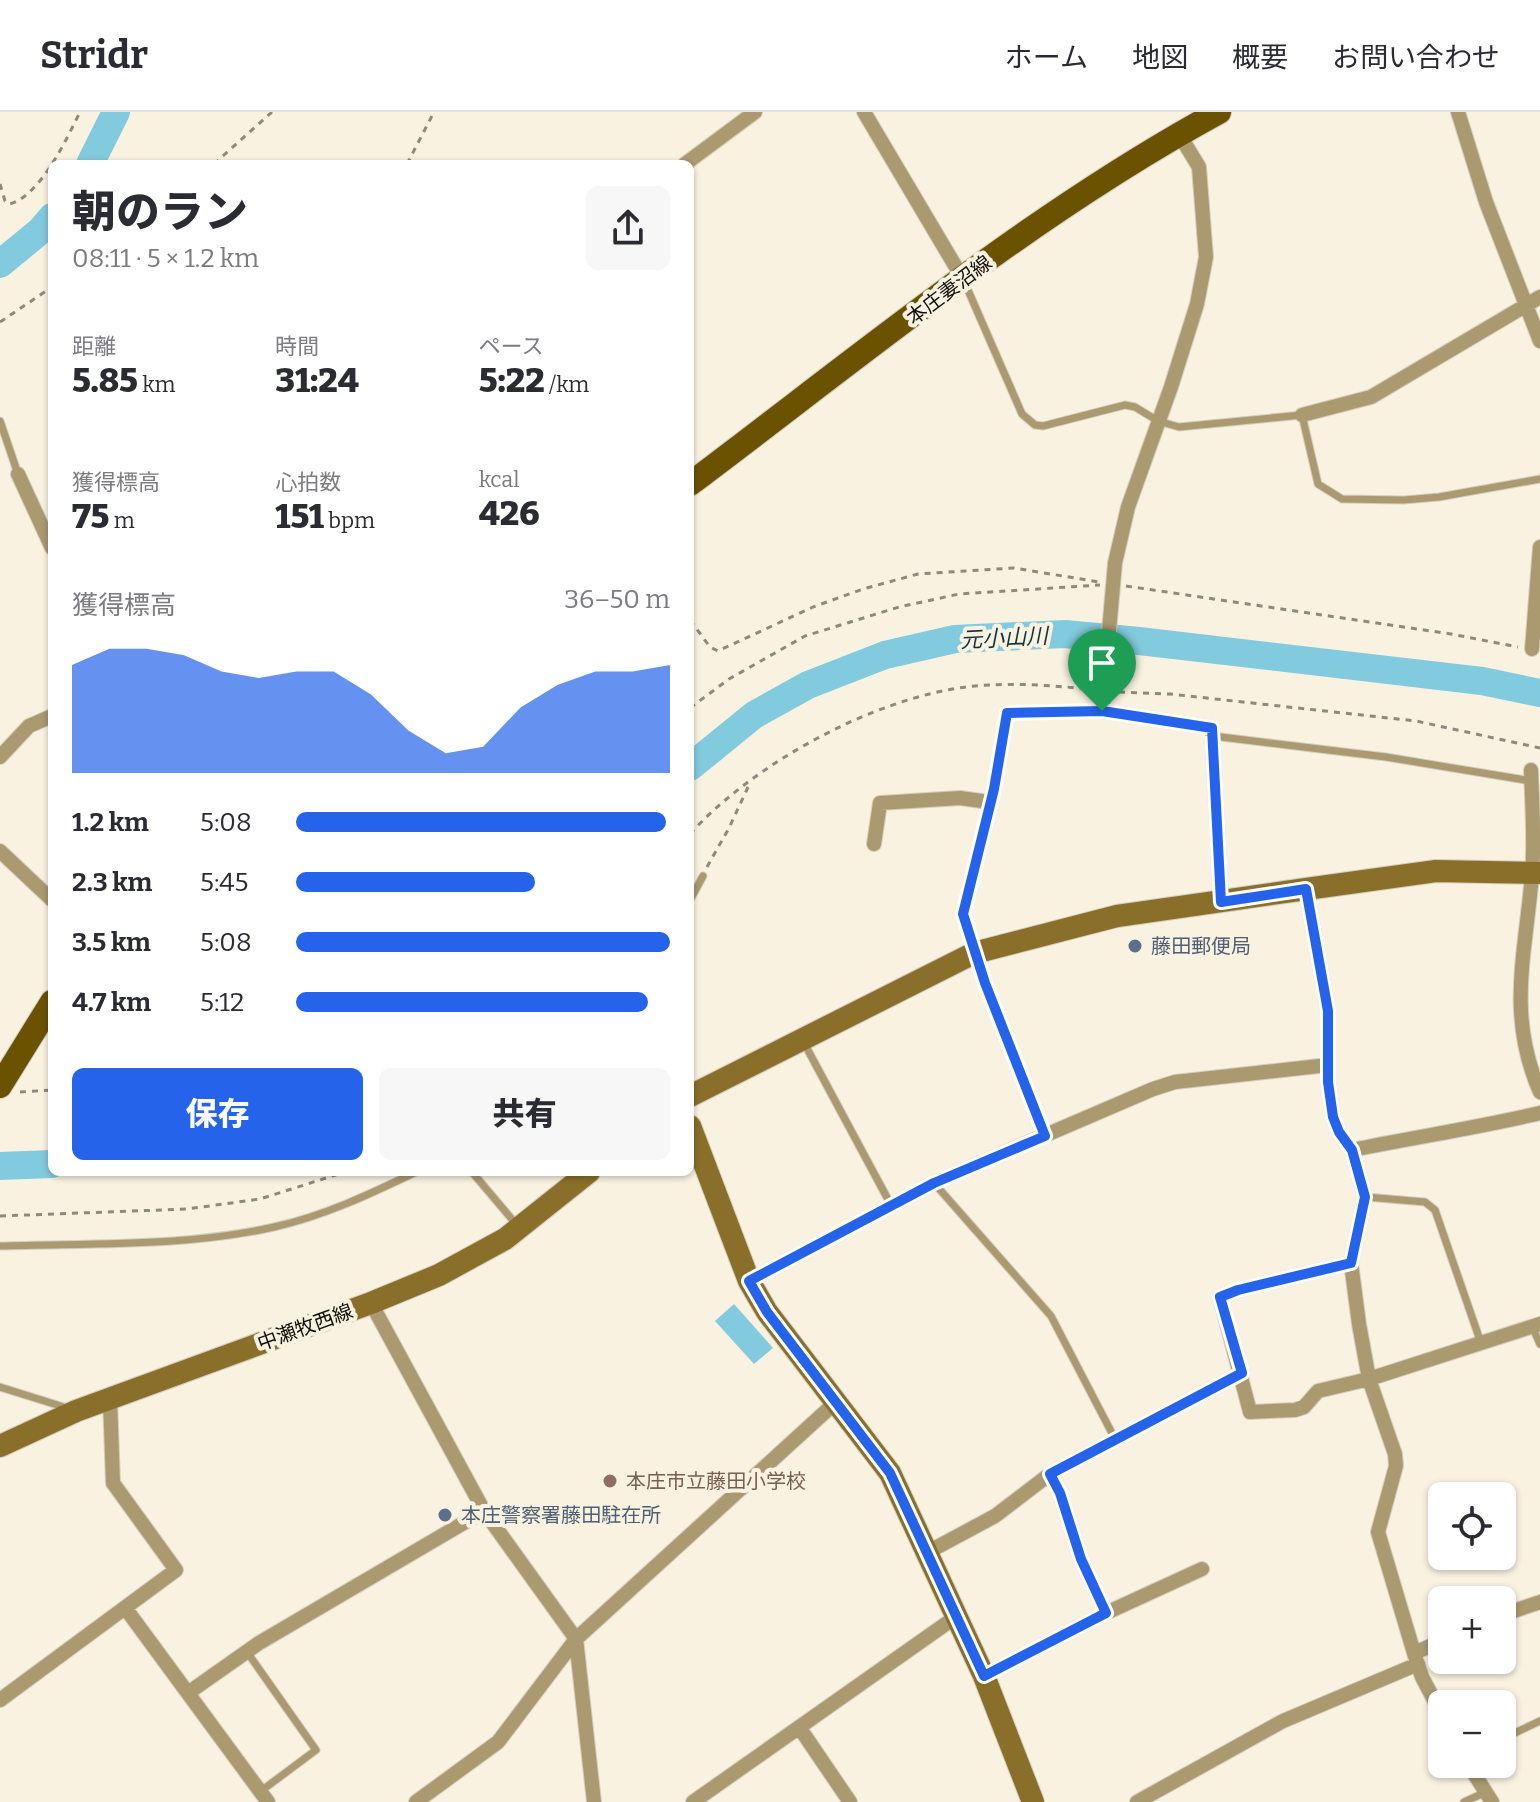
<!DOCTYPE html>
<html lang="ja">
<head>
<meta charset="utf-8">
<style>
  :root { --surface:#fff; --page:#f7f7f7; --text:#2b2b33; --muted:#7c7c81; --line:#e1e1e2; --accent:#2563eb }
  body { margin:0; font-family:Bitter,"Noto Sans JP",serif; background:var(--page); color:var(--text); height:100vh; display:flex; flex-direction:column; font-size:30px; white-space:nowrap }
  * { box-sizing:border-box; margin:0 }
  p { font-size:26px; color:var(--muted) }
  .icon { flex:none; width:44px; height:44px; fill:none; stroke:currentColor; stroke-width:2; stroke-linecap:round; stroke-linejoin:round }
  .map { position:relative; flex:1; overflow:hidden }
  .side { position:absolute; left:48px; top:48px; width:646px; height:1016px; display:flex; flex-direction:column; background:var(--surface); border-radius:12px; box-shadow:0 2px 6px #0004 }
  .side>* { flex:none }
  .controls { position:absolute; left:1428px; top:1370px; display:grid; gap:16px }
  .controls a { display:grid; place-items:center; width:88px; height:88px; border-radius:12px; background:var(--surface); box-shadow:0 2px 6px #0004; font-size:40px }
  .pin { position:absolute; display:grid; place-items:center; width:68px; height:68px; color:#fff; margin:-82px -34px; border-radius:50% 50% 50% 0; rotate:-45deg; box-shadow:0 0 8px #0007 }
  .pin .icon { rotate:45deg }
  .round { display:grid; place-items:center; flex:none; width:84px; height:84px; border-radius:12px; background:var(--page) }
  .summary { display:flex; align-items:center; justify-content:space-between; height:136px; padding:0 24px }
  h1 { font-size:44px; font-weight:800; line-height:60px }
  .metrics { display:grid; grid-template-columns:repeat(3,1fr); gap:12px; height:136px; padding:8px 24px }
  .metrics div { display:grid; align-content:center }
  .metrics b { font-size:34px; font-weight:800 }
  .metrics small { font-size:22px; font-weight:400 }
  .metrics p { font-size:22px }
  .chart { height:224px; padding:16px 24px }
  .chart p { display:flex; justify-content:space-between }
  .chart svg { width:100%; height:144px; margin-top:8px; fill:var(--accent); opacity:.7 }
  .cta { display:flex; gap:16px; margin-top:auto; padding:16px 24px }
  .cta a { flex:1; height:92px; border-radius:12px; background:var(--accent); color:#fff; font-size:32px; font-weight:800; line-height:92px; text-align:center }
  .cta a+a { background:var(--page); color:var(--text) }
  ul { padding:0 24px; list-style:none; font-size:26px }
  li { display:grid; grid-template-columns:128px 96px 1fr; align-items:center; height:60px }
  li i { height:20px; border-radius:10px; background:var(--accent) }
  header { display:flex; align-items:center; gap:48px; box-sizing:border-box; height:112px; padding:0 40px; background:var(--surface); border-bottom:2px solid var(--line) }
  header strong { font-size:38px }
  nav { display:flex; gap:44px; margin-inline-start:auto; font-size:28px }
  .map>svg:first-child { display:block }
</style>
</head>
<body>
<header>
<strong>Stridr</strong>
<nav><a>ホーム</a><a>地図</a><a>概要</a><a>お問い合わせ</a></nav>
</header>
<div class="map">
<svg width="1540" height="1690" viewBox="0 0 1540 1690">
  <rect width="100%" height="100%" fill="#f9f2e1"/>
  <path fill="#82cadd" d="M 734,1192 L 773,1236 L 754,1252 L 715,1209 Z"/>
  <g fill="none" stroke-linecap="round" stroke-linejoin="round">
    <path stroke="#82cadd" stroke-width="28" d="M 90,52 L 116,0
      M 0,152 L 40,119 L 52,105
      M 690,655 L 754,603 L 808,573 L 885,543 L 955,527 L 1065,522 L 1139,529 L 1482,569 L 1540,581
      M 0,1054 L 52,1052"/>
    <defs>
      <path id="lane" d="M 964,169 L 1022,302 L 1035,313 L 1043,314 L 1125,293 L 1135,295 L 1158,309 L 1179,315 L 1302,303 L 1318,372 L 1342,387 L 1404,388 L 1439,385 L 1540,367
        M 0,309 L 18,362
        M 1213,624 L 1386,645 L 1531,669
        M 690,788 L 703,764
        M 803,929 L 891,1093
        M 1045,1024 L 985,871 L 963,802 L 994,677 L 1007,601 L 1102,599
        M 472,1060 L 516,1112
        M 934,1071 L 1051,1204 L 1115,1327
        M 1366,1085 L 1425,1090 L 1435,1098 L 1481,1231
        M 0,1134 C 90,1131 185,1135 274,1115 C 324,1104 370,1082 416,1060
        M 1532,1214 L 1540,1232
        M 0,1275 L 67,1296
        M 247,1540 L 316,1638 L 261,1679
        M 1502,1627 L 1540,1609
        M 1464,1690 L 1486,1680"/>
      <path id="street" d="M 864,0 L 963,167
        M 1458,0 L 1486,90 L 1540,229
        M 1179,22 L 1199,55 L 1206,145 L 1197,192 L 1171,275 L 1128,395 L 1115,451 L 1102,599 L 1212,616 L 1221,790
        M 685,52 L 755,0
        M 1302,303 L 1371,285 L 1540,185
        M 18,362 L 52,436
        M 1532,537 L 1540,435
        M 0,645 L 29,614 L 52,604
        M 1531,658 C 1532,692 1535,728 1532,762 C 1526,841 1506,902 1540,980
        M 874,732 L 880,691 L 960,686 L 989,690
        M 0,739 L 52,788
        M 1306,777 L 1328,899 L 1328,970 L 1333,1005 L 1339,1020 L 1352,1038 L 1365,1085 L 1351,1151 L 1359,1212 L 1369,1267 L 1395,1342 L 1396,1354 L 1378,1420 L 1414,1541 L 1422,1565 L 1442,1603
        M 1352,1038 C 1415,1025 1477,1016 1540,1001
        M 1351,1151 L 1238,1178 L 1220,1185 L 1250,1300 L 1295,1298 L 1304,1295 L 1318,1279 L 1369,1267 L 1540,1212
        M 749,1169 L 934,1071 L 1153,977 L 1175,970 L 1328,953
        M 371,1191 L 484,1399 L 576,1527 L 594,1690
        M 928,1440 L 995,1404 L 1050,1362 L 1242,1261
        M 126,1497 L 268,1690
        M 1106,1501 L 1202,1457
        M 1502,1503 L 1540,1490
        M 1414,1541 L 1442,1529
        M 984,1564 L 1106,1501 L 1081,1447 L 1060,1381 L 1050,1362
        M 188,1581 L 259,1531 L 484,1399
        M 0,1588 L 176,1458 L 113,1371 L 110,1287
        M 799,1615 L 850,1690
        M 1468,1652 L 1492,1690
        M 416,1690 L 498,1630 L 576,1527 L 836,1290
        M 693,1690 L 957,1504
        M 1137,1690 L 1283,1609 L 1418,1552"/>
      <path id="secondary" d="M 690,984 L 974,841 L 1117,804 L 1306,777 L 1436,759 L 1540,761
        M 690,1014 L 749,1169 L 767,1200 L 890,1361 L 984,1564 L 1033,1690
        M 0,1334 L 76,1299 L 371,1191 L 439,1163 L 505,1127 L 589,1060"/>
      <path id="primary" d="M 690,372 C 862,243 1030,103 1219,0
        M 0,974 L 52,890"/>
    </defs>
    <use href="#lane" stroke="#d4cebe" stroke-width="9"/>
    <use href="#street" stroke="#d4cebe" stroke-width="16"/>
    <use href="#secondary" stroke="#d4cebe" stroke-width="24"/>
    <use href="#primary" stroke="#d4cebe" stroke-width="26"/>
    <path stroke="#8d897d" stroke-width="3" stroke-dasharray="6 6" stroke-linecap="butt" d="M 214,52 L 272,0
      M 407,52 L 434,0
      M 0,72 L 5,89 L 9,92 C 40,85 67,26 80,0
      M 0,210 L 52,175
      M 1126,474 L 1451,522 L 1518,535
      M 690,508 L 710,535 L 718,539 L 813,495 L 863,477 L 918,462 L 1014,456 L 1099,470
      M 1119,580 L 1170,582 L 1416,609 L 1540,636
      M 690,596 L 729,567 L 805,524 L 899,495 L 959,482 L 1100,473
      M 690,722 C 753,652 872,587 966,575 C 1007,570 1047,573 1088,577
      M 707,755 L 729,716 L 749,673
      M 20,980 L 52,978
      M 0,1104 L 187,1097 L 260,1087 L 345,1060"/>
    <use href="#lane" stroke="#ab9a70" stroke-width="7"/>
    <use href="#street" stroke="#ab9a70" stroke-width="14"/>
    <use href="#secondary" stroke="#896f29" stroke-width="22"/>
    <use href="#primary" stroke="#6a5200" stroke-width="24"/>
  </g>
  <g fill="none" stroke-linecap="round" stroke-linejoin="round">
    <defs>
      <path id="route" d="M 1102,599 L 1212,616 L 1221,790 L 1306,777 L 1328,899 L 1328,970 L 1333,1005 L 1339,1020 L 1352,1038 L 1365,1085 L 1351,1151 L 1238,1178 L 1220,1185 L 1242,1261 L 1050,1362 L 1060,1381 L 1081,1447 L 1106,1501 L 984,1564 L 890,1361 L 767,1200 L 749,1169 L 934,1071 L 1045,1024 L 985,871 L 963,802 L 994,677 L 1007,601 Z"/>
    </defs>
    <use href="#route" stroke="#fff" stroke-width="16"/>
    <use href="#route" stroke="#2563eb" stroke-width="10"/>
  </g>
  <g fill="#5c6f8a" stroke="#f9f2e1" stroke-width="3">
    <circle cx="1135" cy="834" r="8"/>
    <circle cx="445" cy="1403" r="8"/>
  </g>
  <circle fill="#8d6e63" stroke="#f9f2e1" stroke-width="3" cx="610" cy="1369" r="8"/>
  <g text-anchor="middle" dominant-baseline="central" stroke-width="8" stroke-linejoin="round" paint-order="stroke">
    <g font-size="20" fill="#110f09" stroke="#f9f2e1">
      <text transform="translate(949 178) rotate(-37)">本庄妻沼線</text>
      <text transform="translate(305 1215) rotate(-20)">中瀬牧西線</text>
    </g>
    <g font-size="20" fill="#4e5e75" stroke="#f9f2e1" text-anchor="start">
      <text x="1151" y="834">藤田郵便局</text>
      <text x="461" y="1403">本庄警察署藤田駐在所</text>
    </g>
    <g font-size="20" fill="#785e54" stroke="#f9f2e1" text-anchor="start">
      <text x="626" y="1369">本庄市立藤田小学校</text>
    </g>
    <g font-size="22" font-style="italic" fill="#11353d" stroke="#f9f2e1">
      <text transform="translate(1004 526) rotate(-3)">元小山川</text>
    </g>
  </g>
</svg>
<div class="controls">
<a><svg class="icon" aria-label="locate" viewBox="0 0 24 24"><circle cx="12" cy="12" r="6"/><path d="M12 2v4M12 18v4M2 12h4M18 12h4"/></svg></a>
<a>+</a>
<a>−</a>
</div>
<div class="pin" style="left:1102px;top:599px;background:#1e9e55"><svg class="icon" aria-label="arrive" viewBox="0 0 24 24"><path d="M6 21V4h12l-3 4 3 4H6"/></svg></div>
<section class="side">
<div class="summary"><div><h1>朝のラン</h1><p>08:11 · 5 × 1.2 km</p></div><a class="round"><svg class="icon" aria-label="share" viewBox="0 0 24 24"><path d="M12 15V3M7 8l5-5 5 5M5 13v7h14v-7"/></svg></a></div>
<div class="metrics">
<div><p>距離</p><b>5.85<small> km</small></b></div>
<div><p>時間</p><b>31:24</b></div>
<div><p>ペース</p><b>5:22<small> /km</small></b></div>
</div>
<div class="metrics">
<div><p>獲得標高</p><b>75<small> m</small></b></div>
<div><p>心拍数</p><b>151<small> bpm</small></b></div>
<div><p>kcal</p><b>426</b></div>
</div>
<div class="chart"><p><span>獲得標高</span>36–50 m</p>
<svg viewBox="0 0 160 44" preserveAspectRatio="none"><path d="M0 44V11L10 6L20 6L30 8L40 13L50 15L60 13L70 13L80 20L90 31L100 38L110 36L120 24L130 17L140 13L150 13L160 11V44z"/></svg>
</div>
<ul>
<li><b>1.2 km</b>5:08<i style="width:99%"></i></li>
<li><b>2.3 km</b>5:45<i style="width:64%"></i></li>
<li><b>3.5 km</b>5:08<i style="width:100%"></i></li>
<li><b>4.7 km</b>5:12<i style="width:94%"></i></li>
</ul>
<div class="cta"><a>保存</a><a>共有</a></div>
</section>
</div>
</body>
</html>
